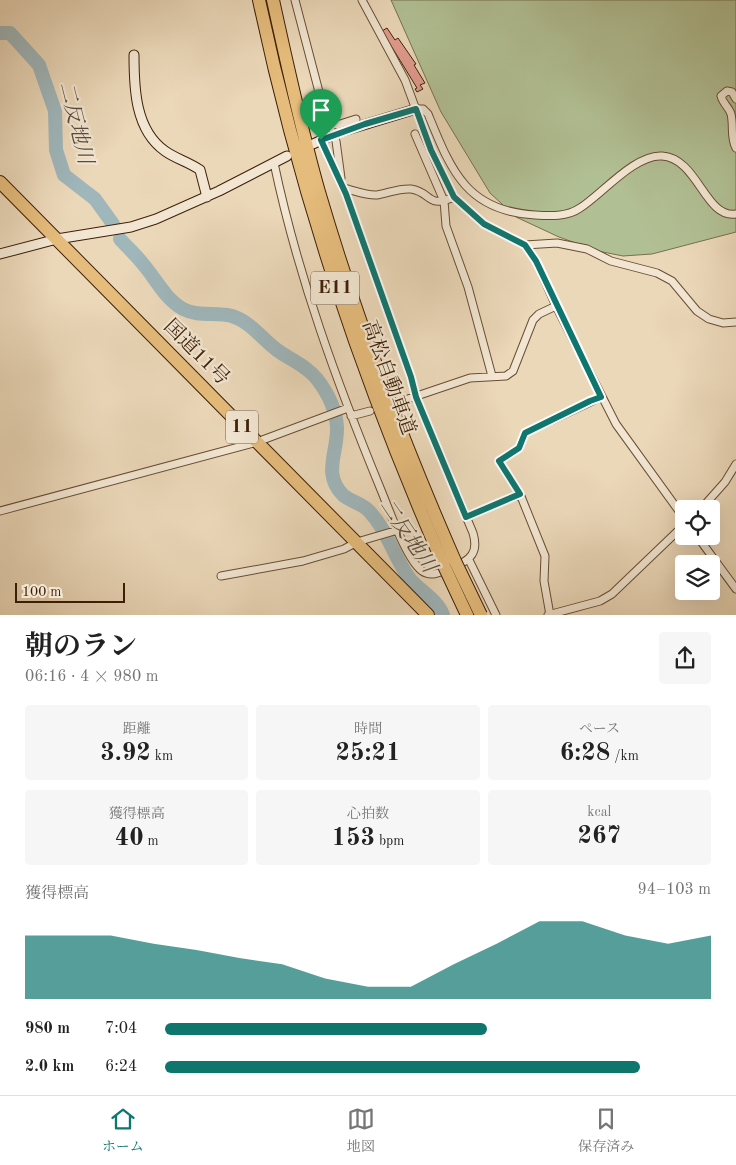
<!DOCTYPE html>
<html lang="ja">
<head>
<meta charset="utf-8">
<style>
  :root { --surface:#fff; --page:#f6f6f6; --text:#222; --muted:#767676; --line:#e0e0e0; --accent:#0f766e }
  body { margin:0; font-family:"Old Standard TT","Noto Serif JP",serif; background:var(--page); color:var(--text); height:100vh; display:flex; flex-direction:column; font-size:19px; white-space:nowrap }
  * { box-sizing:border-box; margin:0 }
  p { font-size:16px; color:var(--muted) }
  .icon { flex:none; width:28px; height:28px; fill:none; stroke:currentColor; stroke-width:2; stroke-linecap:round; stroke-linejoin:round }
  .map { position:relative; height:615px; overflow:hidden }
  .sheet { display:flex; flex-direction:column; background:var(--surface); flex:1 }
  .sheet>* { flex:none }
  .fabs { position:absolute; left:675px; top:500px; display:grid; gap:10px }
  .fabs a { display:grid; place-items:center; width:45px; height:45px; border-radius:5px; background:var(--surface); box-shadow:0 5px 20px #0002; font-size:25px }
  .scale { position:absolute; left:15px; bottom:12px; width:110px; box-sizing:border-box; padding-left:5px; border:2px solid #3d1f08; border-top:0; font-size:14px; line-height:18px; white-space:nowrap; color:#3d1f08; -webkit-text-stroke:4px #f2e6d2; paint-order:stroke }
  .pin { position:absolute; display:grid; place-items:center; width:42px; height:42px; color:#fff; margin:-51px -21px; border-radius:50% 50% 50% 0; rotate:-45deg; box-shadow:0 0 5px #0007 }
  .pin .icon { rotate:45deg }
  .round { display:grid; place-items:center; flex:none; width:52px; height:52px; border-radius:5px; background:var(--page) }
  .overview { display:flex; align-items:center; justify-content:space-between; height:85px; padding:0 25px }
  h1 { font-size:28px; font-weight:700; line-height:38px }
  .figures { display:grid; grid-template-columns:repeat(3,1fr); gap:8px; height:85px; padding:5px 25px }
  .figures div { display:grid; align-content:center; border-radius:5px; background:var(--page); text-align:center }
  .figures b { font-size:25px; font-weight:700 }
  .figures small { font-size:14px; font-weight:400 }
  .figures p { font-size:14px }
  .chart { height:140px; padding:10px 25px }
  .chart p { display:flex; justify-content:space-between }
  .chart svg { width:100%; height:90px; margin-top:5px; fill:var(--accent); opacity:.7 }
  ul { padding:0 25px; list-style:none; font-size:16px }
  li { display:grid; grid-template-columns:80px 60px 1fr; align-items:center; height:38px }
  li i { height:12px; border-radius:6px; background:var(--accent) }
  .dock { display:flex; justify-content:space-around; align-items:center; height:70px; border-top:1px solid var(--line); background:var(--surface); font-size:14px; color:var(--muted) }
  .dock a { display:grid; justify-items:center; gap:2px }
  .dock .selected { color:var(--accent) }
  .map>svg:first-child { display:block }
</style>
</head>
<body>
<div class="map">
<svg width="736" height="615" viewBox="0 0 736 615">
  <rect width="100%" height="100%" fill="#ebd8b9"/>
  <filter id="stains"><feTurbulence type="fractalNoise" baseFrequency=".004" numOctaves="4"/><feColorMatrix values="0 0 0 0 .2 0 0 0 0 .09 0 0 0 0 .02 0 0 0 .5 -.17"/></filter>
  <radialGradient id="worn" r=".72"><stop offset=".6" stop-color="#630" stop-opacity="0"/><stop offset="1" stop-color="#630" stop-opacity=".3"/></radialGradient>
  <path fill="#b1c094" stroke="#77704e" d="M 391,0 L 736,0 L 736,232 L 652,254 L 623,256 L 598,251 L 559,237 L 516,217 L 490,193 L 441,112 Z"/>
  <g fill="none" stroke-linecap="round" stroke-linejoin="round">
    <path stroke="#9fb6bb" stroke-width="14" d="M 0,33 L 10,33 L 39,65 L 55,111 L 56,150 L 64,175 L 95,199 L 113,224
      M 120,239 C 127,247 136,255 143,264 C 156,279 165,299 183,309 C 198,317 216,312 232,316 C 251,322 262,339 277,350 C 289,359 307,366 317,379 C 327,392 336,410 337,427 C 338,452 322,474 343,495 C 351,502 362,503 369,511 C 388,531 394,558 410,579 C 420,591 437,599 443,615"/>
  </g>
  <path fill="#e39b90" stroke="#3d1f08" d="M 387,28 L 395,40 L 398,38 L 416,64 L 414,65 L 425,83 L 420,85 L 423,89 L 417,92 L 415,89 L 417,88 L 382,31 Z"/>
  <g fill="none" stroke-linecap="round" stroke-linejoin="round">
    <defs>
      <path id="street" d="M 295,0 L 324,111 L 331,128
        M 362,0 L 405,80 L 431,150 L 454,197 L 484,224 L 525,245 L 536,261 L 556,306 L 616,424 L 684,518
        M 736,99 L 732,92 L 727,91 L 721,96 C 723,104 729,107 731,114 C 734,126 730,137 736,148
        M 326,108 L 337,125 L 356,119
        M 416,109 L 423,109 L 428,114 C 451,170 466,211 535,215 C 550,216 567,217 580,208 C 601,195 635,154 662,156 C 698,158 705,219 736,214
        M 415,134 L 444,201 L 446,226 L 468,287 L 492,376
        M 336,141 L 341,178
        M 274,163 C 298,277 337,383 381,490 C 389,509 406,559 422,571 C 432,578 443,571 454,567 C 470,560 479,553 473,533 L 416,397 L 411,377 L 346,194 L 321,140
        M 343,188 C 353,190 367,196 377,195 C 389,193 399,188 411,189 C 432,192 426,209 454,197
        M 525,245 L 557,243 L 587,249 L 611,261 L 657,273 L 672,281 L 697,311 L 709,319 L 723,323 L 736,322
        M 396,403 L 470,378 L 506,376 L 513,371 L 533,320 L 539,314 L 556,306
        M 351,416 L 370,411
        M 701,509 L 725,482 L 736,464
        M 0,511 L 257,442 L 348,408
        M 466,517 L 520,494
        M 697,536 L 736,589
        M 469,560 L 496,615
        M 221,576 L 303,561 L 344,549 L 357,542 L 398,530
        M 548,615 L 600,601 L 612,594 L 684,525
        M 550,615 L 544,581 L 545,556 L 520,494 L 499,461 L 519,448 L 525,433 L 601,397"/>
      <path id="secondary" d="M 134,55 C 134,88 135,130 165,151 C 176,159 189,162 200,170 L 207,197
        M 313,144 L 337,133 L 416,109
        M 0,254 L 57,239 L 131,227 L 156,219 L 219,191 L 287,156"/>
      <path id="highway" d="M 259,0 C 301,198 363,381 444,566
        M 273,0 C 287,64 301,129 319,192 C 356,318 402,440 455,561
        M 0,182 L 428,615"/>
    </defs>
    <use href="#street" stroke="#684d34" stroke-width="9"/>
    <use href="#secondary" stroke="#3d1f08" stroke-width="11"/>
    <use href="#highway" stroke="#3d1f08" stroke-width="14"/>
    <use href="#street" stroke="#f2e6d2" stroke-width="7"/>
    <use href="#secondary" stroke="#f2e6d2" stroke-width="9"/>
    <use href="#highway" stroke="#e6bc7c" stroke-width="12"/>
    <defs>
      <path id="highway-bridge" d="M 455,561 L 481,615
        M 444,566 L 467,615"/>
    </defs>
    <use href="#highway-bridge" stroke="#3d1f08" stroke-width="14" stroke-linecap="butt"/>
    <use href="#highway-bridge" stroke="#e6bc7c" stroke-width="12"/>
  </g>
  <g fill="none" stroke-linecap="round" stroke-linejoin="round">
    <defs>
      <path id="route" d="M 416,109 L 431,150 L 454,197 L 484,224 L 525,245 L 536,261 L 601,397 L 590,401 L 525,433 L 519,448 L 499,461 L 520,494 L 466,517 L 416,397 L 411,377 L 346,194 L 321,140 L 365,124 Z"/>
    </defs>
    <use href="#route" stroke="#fff" stroke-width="10"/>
    <use href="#route" stroke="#0f766e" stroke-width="6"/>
  </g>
  <g text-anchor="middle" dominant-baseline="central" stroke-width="4.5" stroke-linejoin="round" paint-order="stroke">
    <g fill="#f2e6d2" stroke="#735b45" stroke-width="1">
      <rect x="311" y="271.5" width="48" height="33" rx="4"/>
      <rect x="226" y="410.5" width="32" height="33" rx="4"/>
    </g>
    <g font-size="19" font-weight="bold" fill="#3d1f08">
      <text x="335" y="288">E11</text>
      <text x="242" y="427">11</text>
    </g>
    <g font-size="20" fill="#3d1f08" stroke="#f2e6d2">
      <text transform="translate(196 353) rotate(45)">国道11号</text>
      <text transform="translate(388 378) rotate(70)">高松自動車道</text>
    </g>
    <g font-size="21" font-style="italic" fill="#5a4c3e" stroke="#f2e6d2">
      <text transform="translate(75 123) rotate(76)">二反地川</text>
      <text transform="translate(407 536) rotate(56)">二反地川</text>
    </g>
  </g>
  <rect width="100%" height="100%" filter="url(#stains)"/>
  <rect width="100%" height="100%" fill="url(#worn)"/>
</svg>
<div class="fabs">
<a><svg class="icon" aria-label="locate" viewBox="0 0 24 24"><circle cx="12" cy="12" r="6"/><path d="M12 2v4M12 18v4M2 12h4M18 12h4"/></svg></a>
<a><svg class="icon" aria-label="layers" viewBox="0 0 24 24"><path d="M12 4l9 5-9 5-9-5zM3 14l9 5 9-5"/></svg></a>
</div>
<div class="scale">100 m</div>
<div class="pin" style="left:321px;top:140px;background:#1e9e55"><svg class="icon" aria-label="arrive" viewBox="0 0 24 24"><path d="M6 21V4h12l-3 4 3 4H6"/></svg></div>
</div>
<section class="sheet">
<div class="overview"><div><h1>朝のラン</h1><p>06:16 · 4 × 980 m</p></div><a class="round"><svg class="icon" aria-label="share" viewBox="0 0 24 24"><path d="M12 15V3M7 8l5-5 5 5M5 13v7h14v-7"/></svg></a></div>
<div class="figures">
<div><p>距離</p><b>3.92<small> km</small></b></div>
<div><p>時間</p><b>25:21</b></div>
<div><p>ペース</p><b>6:28<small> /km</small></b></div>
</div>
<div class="figures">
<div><p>獲得標高</p><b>40<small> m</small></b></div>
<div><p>心拍数</p><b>153<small> bpm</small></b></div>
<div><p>kcal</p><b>267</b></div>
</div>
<div class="chart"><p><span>獲得標高</span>94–103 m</p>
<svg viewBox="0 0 160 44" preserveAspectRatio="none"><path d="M0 44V13L10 13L20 13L30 17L40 20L50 24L60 27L70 34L80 38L90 38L100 27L110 17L120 6L130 6L140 13L150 17L160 13V44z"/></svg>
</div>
<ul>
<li><b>980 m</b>7:04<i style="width:59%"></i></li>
<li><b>2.0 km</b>6:24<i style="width:87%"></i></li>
</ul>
</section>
<nav class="dock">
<a class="selected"><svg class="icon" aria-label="home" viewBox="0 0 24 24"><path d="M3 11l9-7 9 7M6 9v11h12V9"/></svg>ホーム</a>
<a><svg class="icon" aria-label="map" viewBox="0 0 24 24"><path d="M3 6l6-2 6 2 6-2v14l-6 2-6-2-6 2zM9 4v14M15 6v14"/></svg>地図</a>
<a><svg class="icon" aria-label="saved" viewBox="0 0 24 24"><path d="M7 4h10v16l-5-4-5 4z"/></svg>保存済み</a>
</nav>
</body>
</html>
